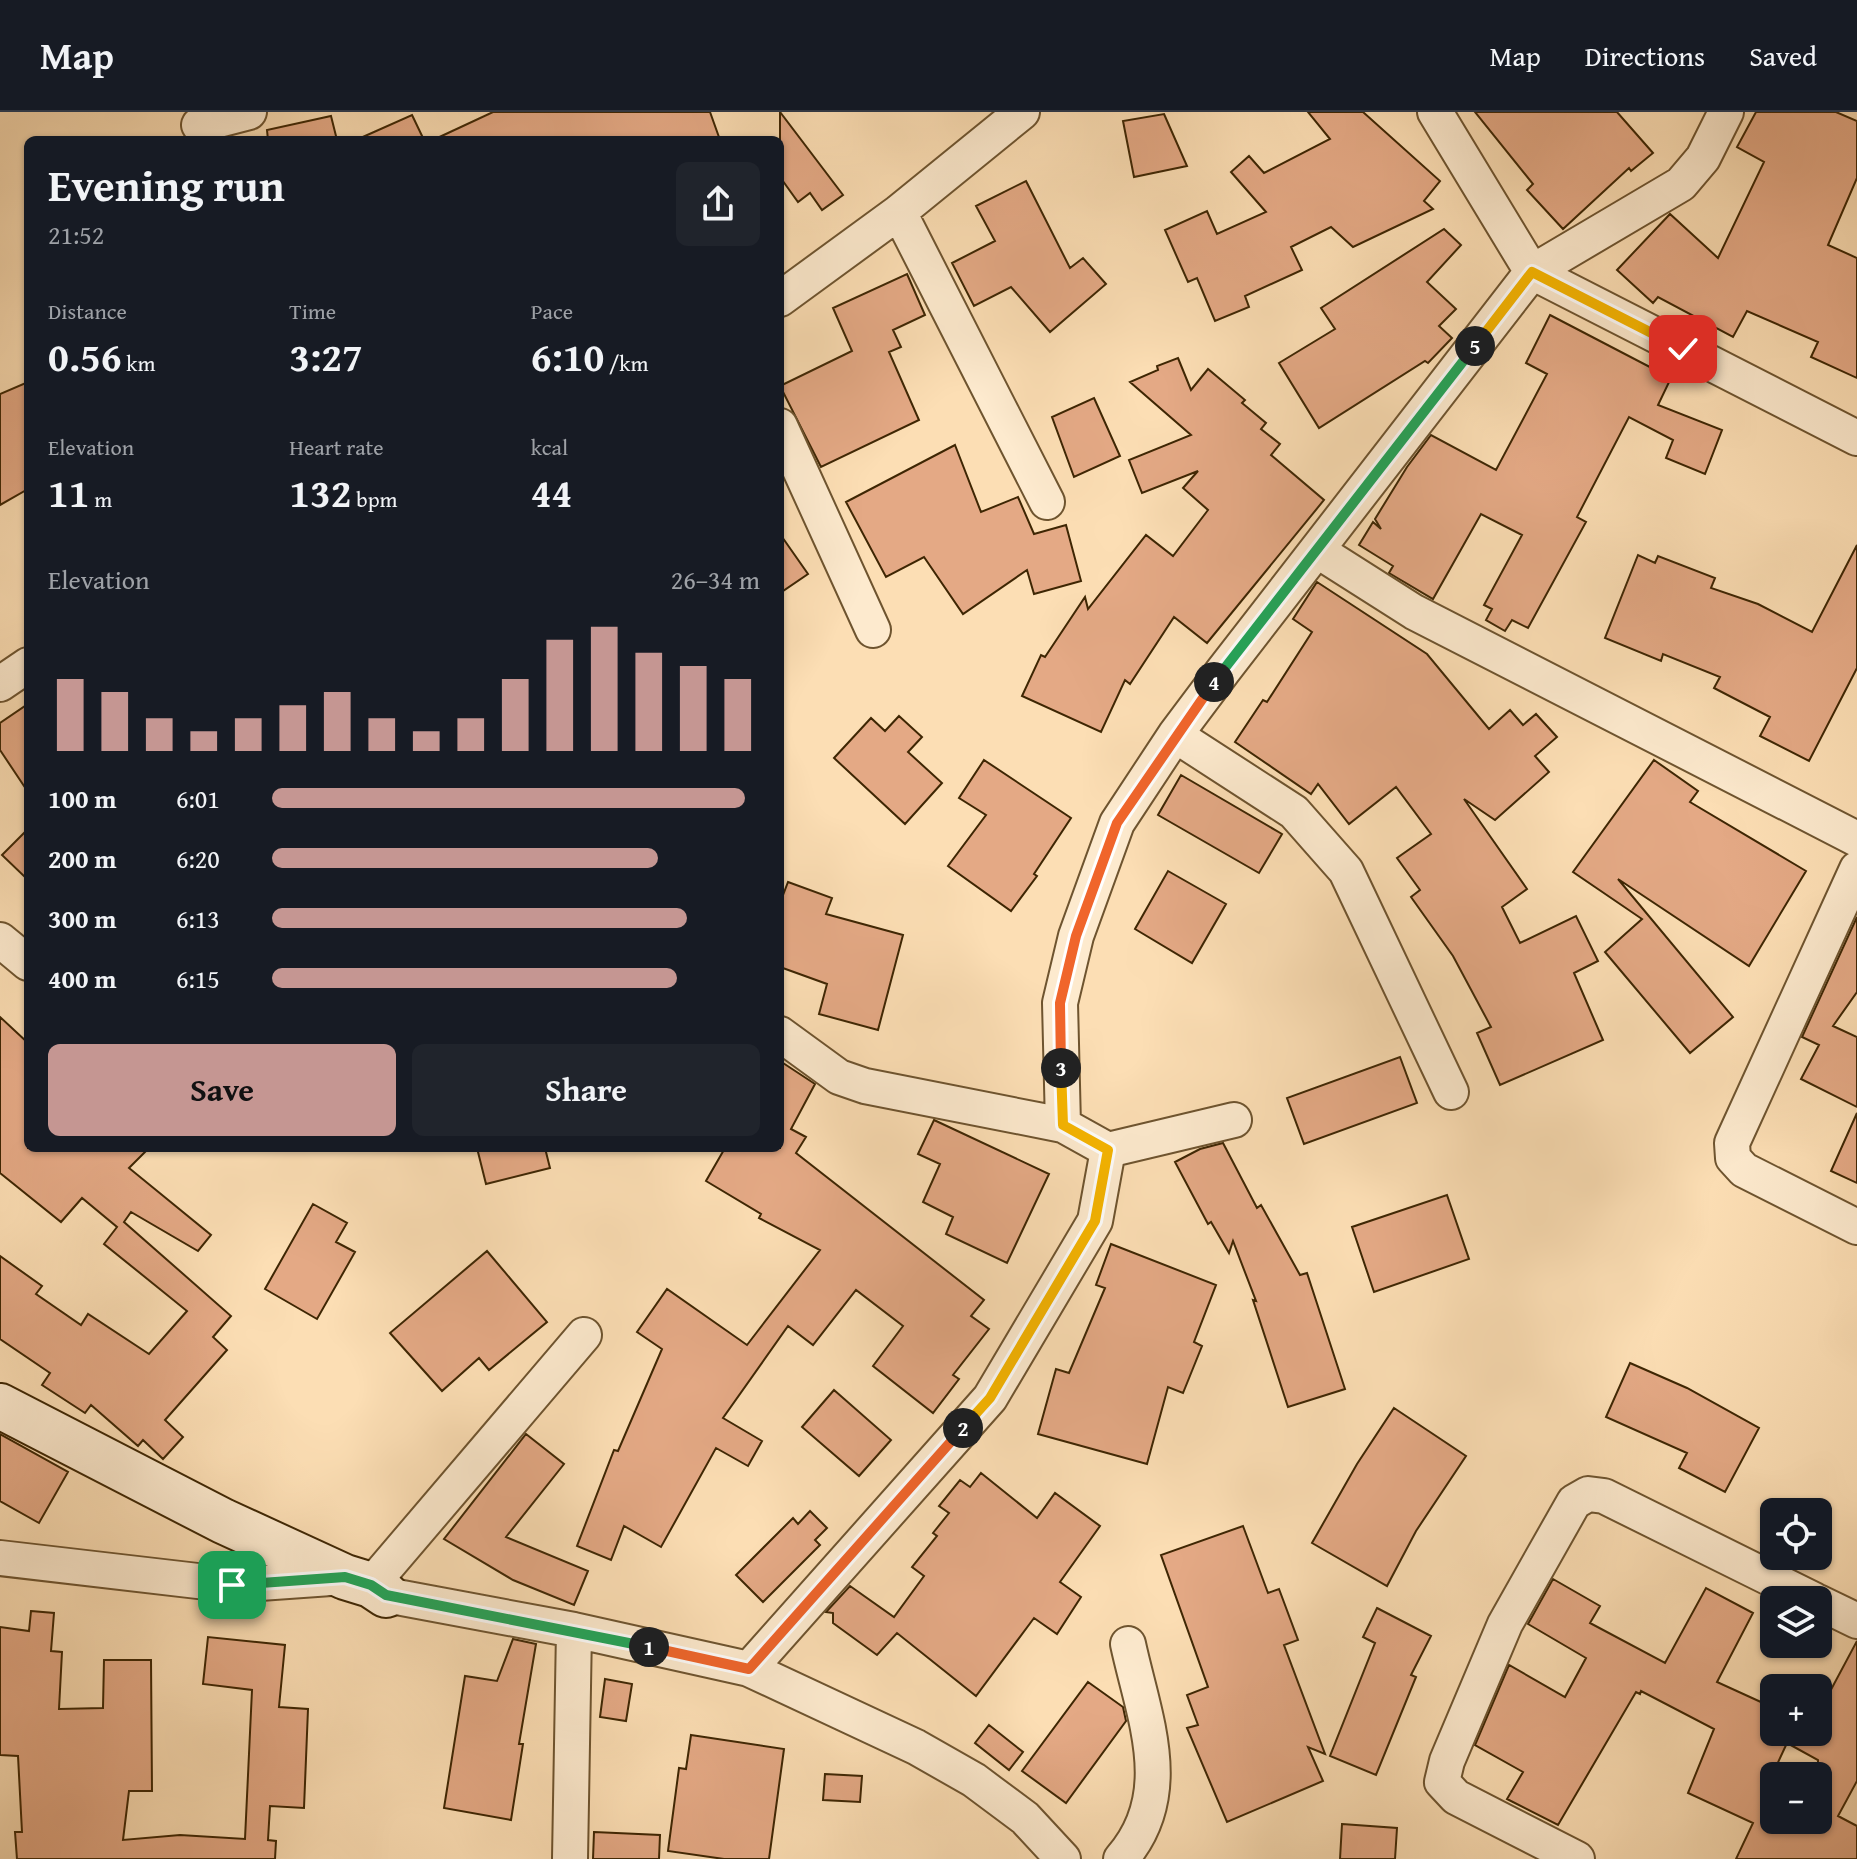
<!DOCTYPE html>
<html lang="en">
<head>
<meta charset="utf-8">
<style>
  :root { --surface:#171b24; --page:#20242c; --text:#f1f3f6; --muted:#9ea1a6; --line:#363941; --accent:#c59692 }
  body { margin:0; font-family:"Gentium Book Plus",serif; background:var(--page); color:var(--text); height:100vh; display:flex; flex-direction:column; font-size:30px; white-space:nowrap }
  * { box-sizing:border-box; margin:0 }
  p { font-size:26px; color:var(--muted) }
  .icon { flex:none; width:44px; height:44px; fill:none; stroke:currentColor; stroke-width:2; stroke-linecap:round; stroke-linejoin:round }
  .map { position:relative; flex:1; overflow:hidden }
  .side { position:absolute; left:24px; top:24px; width:760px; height:1016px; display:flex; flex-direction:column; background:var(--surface); border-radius:12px; box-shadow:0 2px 6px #0004 }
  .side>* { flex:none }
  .controls { position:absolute; left:1760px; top:1386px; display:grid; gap:16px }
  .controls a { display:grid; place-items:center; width:72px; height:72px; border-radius:12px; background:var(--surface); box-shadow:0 2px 6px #0004; font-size:40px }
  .pin { position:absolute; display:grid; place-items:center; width:68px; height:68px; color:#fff; margin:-34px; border-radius:16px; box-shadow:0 4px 12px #0006 }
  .km { position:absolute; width:40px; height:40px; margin:-20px; border-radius:50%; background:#222; color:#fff; font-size:22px; line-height:40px; text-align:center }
  .round { display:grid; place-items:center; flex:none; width:84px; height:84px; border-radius:12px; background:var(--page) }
  .head { display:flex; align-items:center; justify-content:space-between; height:136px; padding:0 24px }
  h1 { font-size:44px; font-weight:600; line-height:60px }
  .figures { display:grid; grid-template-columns:repeat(3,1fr); gap:12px; height:136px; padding:8px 24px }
  .figures div { display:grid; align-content:center }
  .figures b { font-size:40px; font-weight:600 }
  .figures small { font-size:22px; font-weight:400 }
  .figures p { font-size:22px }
  .chart { height:224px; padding:16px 24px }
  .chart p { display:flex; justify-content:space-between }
  .chart svg { width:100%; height:144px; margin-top:8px; stroke:var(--accent); stroke-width:6 }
  .cta { display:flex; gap:16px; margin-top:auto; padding:16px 24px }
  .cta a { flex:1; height:92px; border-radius:12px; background:var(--accent); color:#111; font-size:32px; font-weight:600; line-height:92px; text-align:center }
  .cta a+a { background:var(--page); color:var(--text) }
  ul { padding:0 24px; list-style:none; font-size:26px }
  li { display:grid; grid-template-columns:128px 96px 1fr; align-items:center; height:60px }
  li i { height:20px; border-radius:10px; background:var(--accent) }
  header { display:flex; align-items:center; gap:48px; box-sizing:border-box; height:112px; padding:0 40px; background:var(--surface); border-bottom:2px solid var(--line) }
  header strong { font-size:38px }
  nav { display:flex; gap:44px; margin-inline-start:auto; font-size:28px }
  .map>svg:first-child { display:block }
</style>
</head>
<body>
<header>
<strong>Map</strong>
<nav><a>Map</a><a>Directions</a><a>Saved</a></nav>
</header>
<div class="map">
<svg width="1857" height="1747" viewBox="0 0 1857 1747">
  <rect width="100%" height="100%" fill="#fcdeb4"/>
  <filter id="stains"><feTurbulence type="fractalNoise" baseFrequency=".0025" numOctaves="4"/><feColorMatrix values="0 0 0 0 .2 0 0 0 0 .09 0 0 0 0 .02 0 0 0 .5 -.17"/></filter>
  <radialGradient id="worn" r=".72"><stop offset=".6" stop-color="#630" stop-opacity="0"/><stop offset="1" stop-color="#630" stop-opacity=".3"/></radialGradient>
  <path fill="#e4a985" stroke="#3e2603" stroke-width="2" fill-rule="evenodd" d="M 493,0 L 710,0 L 720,28 L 433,28 Z
    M 780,0 L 843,83 L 822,98 L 810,81 L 798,90 L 780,65 Z
    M 1308,0 L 1363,0 L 1440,69 L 1424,89 L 1433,97 L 1353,135 L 1331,115 L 1291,135 L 1302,158 L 1245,184 L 1249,195 L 1215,209 L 1197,166 L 1188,170 L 1165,118 L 1207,99 L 1217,122 L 1266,100 L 1231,60 L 1249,44 L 1264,61 L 1330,27 Z
    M 1475,0 L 1617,0 L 1653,41 L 1631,59 L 1629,56 L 1563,117 L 1527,78 L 1533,72 Z
    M 1756,0 L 1836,0 L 1857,9 L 1857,66 L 1828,133 L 1857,146 L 1857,266 L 1811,245 L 1818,230 L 1747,199 L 1733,225 L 1658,185 L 1653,191 L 1617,158 L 1670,102 L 1718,146 L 1764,50 L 1737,35 Z
    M 1164,2 L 1187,54 L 1134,65 L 1123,9 Z
    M 412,3 L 424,28 L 356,28 Z
    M 331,4 L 337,28 L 268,28 L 267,18 Z
    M 1026,69 L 1070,156 L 1083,146 L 1106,172 L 1050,220 L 1011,175 L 974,194 L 952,151 L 995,129 L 976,94 Z
    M 1444,117 L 1461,133 L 1427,170 L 1456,197 L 1439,214 L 1452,226 L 1428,251 L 1425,249 L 1319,316 L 1279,251 L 1335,217 L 1321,196 Z
    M 907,162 L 925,203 L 893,218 L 901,235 L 889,240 L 919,308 L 821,355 L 780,274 L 852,239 L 833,196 Z
    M 1550,203 L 1671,266 L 1658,293 L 1722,318 L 1705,362 L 1666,346 L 1673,328 L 1629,305 L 1577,405 L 1586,410 L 1528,516 L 1512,508 L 1505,519 L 1486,508 L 1492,497 L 1484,493 L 1522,423 L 1481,402 L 1433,487 L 1389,461 L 1393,454 L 1359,433 L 1373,410 L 1381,417 L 1375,407 L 1407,355 L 1431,323 L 1496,358 L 1547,262 L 1526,251 Z
    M 1178,246 L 1191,278 L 1208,257 L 1245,288 L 1242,291 L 1266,311 L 1261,317 L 1280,332 L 1271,343 L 1324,388 L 1207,531 L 1174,505 L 1130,572 L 1125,568 L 1101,620 L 1022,584 L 1041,543 L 1045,545 L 1085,485 L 1088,497 L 1146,423 L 1173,444 L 1208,398 L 1183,376 L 1198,359 L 1142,381 L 1129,348 L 1191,323 L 1130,270 L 1158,258 L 1157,254 Z
    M 28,270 L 28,377 L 0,393 L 0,282 Z
    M 1094,286 L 1120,344 L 1074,365 L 1052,305 Z
    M 955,333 L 981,400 L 1018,385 L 1034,422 L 1066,413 L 1081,469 L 1034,482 L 1027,458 L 963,502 L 924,445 L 886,465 L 846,390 Z
    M 780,422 L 808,462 L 780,481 Z
    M 1857,433 L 1857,556 L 1809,649 L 1760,624 L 1770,605 L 1714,576 L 1720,565 L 1663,542 L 1661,549 L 1605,526 L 1638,443 L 1655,451 L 1658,444 L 1715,466 L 1711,476 L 1758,492 L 1812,520 Z
    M 1317,470 L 1427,542 L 1489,617 L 1510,598 L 1523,613 L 1536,602 L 1557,625 L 1535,644 L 1549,660 L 1495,708 L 1464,687 L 1527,777 L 1502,795 L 1520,831 L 1576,804 L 1598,849 L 1574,861 L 1603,928 L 1500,973 L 1477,921 L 1491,915 L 1453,844 L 1411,785 L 1420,778 L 1397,746 L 1431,722 L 1396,675 L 1349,712 L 1318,672 L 1311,682 L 1235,630 L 1263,588 L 1267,590 L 1312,520 L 1293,507 Z
    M 28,592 L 28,680 L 0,638 L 0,611 Z
    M 899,604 L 922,625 L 908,640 L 942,671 L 905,712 L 834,646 L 871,606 L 885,619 Z
    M 984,648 L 1071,706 L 1034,762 L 1037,764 L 1011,799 L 948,754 L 986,703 L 959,686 Z
    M 1654,648 L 1698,679 L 1690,690 L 1806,759 L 1749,854 L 1618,767 L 1733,905 L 1690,941 L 1605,840 L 1642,807 L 1573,760 Z
    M 1181,663 L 1282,722 L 1259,761 L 1158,703 Z
    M 28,717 L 28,768 L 2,743 Z
    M 1168,759 L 1226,792 L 1192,851 L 1135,817 Z
    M 788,770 L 832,786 L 826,802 L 903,823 L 878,918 L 819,902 L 827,872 L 780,855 L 780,791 Z
    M 1857,805 L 1857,880 L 1833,914 L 1857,925 L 1857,995 L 1801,967 L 1819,933 L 1802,925 Z
    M 0,905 L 28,931 L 28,1036 L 149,1036 L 129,1056 L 211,1123 L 198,1139 L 131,1100 L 124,1110 L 231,1204 L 213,1225 L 227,1238 L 165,1308 L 183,1325 L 163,1347 L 143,1328 L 138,1334 L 91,1293 L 85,1301 L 42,1273 L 50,1261 L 0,1227 L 0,1144 L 42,1174 L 36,1182 L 81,1213 L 88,1202 L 149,1242 L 187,1199 L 104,1132 L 117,1115 L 82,1086 L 61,1110 L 0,1061 Z
    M 1400,945 L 1417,991 L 1304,1032 L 1287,986 Z
    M 780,949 L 815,972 L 791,1017 L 806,1025 L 796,1041 L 984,1188 L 971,1204 L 989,1217 L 953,1263 L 959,1267 L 933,1301 L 873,1254 L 903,1214 L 856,1178 L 813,1233 L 788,1214 L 723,1306 L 762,1329 L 748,1354 L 716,1336 L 661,1435 L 624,1414 L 611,1448 L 577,1434 L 614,1338 L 618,1339 L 662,1237 L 637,1220 L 667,1177 L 747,1233 L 820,1138 L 759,1106 L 761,1102 L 706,1069 L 725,1036 L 780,1036 Z
    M 1857,1001 L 1857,1071 L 1831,1059 Z
    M 934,1008 L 1049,1062 L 1007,1151 L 946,1122 L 953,1105 L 923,1090 L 940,1052 L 918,1042 Z
    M 1223,1031 L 1257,1096 L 1261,1093 L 1300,1163 L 1307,1161 L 1345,1277 L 1288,1295 L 1253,1188 L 1256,1189 L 1233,1129 L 1229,1141 L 1211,1110 L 1208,1112 L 1175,1050 L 1200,1037 Z
    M 477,1036 L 545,1036 L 550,1056 L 486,1072 Z
    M 1447,1083 L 1469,1147 L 1374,1180 L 1352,1115 Z
    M 313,1092 L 347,1111 L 336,1130 L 355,1140 L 317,1207 L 265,1177 Z
    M 1111,1132 L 1216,1173 L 1194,1230 L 1202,1234 L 1183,1281 L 1168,1275 L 1147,1352 L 1038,1322 L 1056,1257 L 1069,1261 L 1105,1176 L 1096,1173 Z
    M 487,1139 L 547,1210 L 489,1258 L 479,1246 L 442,1279 L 390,1221 Z
    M 1630,1251 L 1687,1276 L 1759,1316 L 1725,1380 L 1679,1356 L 1687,1341 L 1606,1305 Z
    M 834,1278 L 891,1328 L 859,1364 L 802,1315 Z
    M 1394,1296 L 1466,1344 L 1416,1419 L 1387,1474 L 1312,1431 L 1357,1352 Z
    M 0,1322 L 68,1360 L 39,1411 L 0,1389 Z
    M 526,1322 L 564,1352 L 506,1425 L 588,1459 L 574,1493 L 513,1468 L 444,1427 Z
    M 981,1361 L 1037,1406 L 1055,1381 L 1100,1414 L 1060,1470 L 1081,1485 L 1057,1522 L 1034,1506 L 976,1584 L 897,1521 L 877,1543 L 833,1511 L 833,1501 L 826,1500 L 850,1474 L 894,1505 L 924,1464 L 912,1455 L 937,1424 L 933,1421 L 949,1401 L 939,1394 L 960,1368 L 970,1375 Z
    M 810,1399 L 827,1416 L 815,1428 L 820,1433 L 763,1490 L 736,1463 L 793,1406 L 798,1412 Z
    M 1243,1414 L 1268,1481 L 1279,1477 L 1298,1528 L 1284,1533 L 1325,1642 L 1308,1635 L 1323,1669 L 1227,1710 L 1187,1616 L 1198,1613 L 1187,1583 L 1208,1575 L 1161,1443 Z
    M 1553,1467 L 1600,1494 L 1590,1511 L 1665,1551 L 1706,1476 L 1753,1501 L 1717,1570 L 1774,1596 L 1774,1620 L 1818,1620 L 1818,1602 L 1857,1529 L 1857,1669 L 1838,1704 L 1857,1714 L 1857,1747 L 1736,1747 L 1753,1711 L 1688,1681 L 1714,1617 L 1641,1579 L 1640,1582 L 1636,1580 L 1558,1713 L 1507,1687 L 1523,1660 L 1475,1633 L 1509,1553 L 1565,1585 L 1586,1546 L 1528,1512 ZM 1787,1631 L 1818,1648 L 1818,1708 L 1774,1708 L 1774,1659 Z
    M 1377,1496 L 1431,1524 L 1411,1563 L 1416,1565 L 1376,1663 L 1330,1644 L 1375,1531 L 1363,1525 Z
    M 31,1499 L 54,1501 L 51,1539 L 62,1540 L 59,1597 L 103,1596 L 104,1548 L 151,1548 L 152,1679 L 129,1679 L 123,1728 L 180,1723 L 245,1727 L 252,1578 L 203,1572 L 208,1525 L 285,1533 L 279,1595 L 308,1597 L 304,1696 L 270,1694 L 268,1728 L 276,1729 L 275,1747 L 17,1747 L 15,1720 L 22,1720 L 18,1644 L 0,1643 L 0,1515 L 29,1519 Z
    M 513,1527 L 536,1532 L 519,1632 L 523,1632 L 511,1708 L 444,1696 L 465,1564 L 497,1569 Z
    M 605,1567 L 632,1572 L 626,1609 L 600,1605 Z
    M 1088,1570 L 1123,1595 L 1126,1609 L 1066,1691 L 1022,1659 Z
    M 989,1613 L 1023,1640 L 1009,1658 L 975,1631 Z
    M 691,1623 L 784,1637 L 769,1747 L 724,1747 L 668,1739 L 679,1656 L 686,1657 Z
    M 825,1662 L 862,1664 L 860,1690 L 823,1688 Z
    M 1342,1712 L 1397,1716 L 1395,1747 L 1340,1747 Z
    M 594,1720 L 660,1723 L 659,1747 L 593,1747 Z"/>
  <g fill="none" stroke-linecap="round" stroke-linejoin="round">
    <defs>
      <path id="street" d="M 1435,0 L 1532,160 L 1857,326
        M 199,13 L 249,0
        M 899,100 L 1047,390
        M 780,187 L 899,100 L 1022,0
        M 780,314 L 873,518
        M 1318,439 L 1414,500 L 1857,727
        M 0,572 L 28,553
        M 1175,623 L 1294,700 L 1346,759 L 1451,980
        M 1857,757 L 1732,1031 L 1733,1046 L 1744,1058 L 1857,1115
        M 0,828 L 28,851
        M 780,922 L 839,965 L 865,974 L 1063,1013 L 1108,1038 L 1234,1008
        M 1063,1013 L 1060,891 L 1076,824 L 1117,711 L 1175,623 L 1223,559 L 1532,160 L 1681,72 L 1703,46 L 1726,0
        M 0,1446 L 232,1473 L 345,1465
        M 371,1473 L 584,1223
        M 386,1483 L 574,1518 L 749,1557 L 916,1635 L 974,1668 L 1025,1706 L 1063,1747
        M 1818,1490 L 1857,1509
        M 749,1557 L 990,1286 L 1095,1109 L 1108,1038
        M 570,1747 L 574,1518
        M 1121,1747 C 1178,1682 1144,1606 1128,1532
        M 1577,1747 L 1456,1685 L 1442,1670 L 1447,1649 L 1505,1512 L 1574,1390 L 1588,1382 L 1604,1384 L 1814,1488"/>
      <path id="secondary" d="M 0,1294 L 223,1409 L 345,1465 L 371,1473 L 386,1483"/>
    </defs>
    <use href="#street" stroke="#6e542f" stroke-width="38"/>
    <use href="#secondary" stroke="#3e2603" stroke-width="48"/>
    <use href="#street" stroke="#fdeace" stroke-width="34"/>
    <use href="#secondary" stroke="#fdeace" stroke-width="44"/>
  </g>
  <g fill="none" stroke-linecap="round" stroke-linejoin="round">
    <defs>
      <path id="split-1" d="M 232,1473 L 345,1465 L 371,1473 L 386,1483 L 649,1535"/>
      <path id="split-2" d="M 649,1535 L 749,1557 L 963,1316"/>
      <path id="split-3" d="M 963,1316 L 990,1286 L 1095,1109 L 1108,1038 L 1063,1013 L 1061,956"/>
      <path id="split-4" d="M 1061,956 L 1060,891 L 1076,824 L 1117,711 L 1214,570"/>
      <path id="split-5" d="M 1214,570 L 1475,234"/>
      <path id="split-6" d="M 1475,234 L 1532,160 L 1683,237"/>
    </defs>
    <use href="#split-1" stroke="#fff" stroke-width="16"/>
    <use href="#split-2" stroke="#fff" stroke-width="16"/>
    <use href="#split-3" stroke="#fff" stroke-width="16"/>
    <use href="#split-4" stroke="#fff" stroke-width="16"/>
    <use href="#split-5" stroke="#fff" stroke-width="16"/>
    <use href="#split-6" stroke="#fff" stroke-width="16"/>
    <use href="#split-1" stroke="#22a559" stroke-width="10"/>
    <use href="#split-2" stroke="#f0652b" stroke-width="10"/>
    <use href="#split-3" stroke="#f5b400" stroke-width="10"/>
    <use href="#split-4" stroke="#f0652b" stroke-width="10"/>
    <use href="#split-5" stroke="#22a559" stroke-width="10"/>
    <use href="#split-6" stroke="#f5b400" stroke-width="10"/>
  </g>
  <rect width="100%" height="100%" filter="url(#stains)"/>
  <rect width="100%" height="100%" fill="url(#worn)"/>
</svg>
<div class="controls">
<a><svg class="icon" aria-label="locate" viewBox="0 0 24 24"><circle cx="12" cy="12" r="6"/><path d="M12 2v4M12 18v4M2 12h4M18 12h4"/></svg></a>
<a><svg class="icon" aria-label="layers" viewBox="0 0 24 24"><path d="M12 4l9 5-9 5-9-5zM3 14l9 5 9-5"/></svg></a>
<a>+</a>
<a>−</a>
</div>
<div class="pin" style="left:232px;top:1473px;background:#1e9e55"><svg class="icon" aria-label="arrive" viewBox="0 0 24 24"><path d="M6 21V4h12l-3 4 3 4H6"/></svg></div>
<div class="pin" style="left:1683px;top:237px;background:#d93025"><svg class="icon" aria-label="check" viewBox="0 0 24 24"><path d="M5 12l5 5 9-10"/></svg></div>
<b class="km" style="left:649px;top:1535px">1</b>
<b class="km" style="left:963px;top:1316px">2</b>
<b class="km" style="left:1061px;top:956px">3</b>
<b class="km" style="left:1214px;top:570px">4</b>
<b class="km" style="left:1475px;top:234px">5</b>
<section class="side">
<div class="head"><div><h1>Evening run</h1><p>21:52</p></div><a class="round"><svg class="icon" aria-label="share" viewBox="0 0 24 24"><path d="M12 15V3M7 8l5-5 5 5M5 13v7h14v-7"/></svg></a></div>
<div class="figures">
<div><p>Distance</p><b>0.56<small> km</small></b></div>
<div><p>Time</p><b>3:27</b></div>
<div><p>Pace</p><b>6:10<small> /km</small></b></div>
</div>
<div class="figures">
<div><p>Elevation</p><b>11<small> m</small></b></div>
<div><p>Heart rate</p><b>132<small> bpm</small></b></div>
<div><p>kcal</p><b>44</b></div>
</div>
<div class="chart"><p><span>Elevation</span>26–34 m</p>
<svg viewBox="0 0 160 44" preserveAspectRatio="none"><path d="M5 44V22M15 44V26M25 44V34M35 44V38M45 44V34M55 44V30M65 44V26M75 44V34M85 44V38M95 44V34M105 44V22M115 44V10M125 44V6M135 44V14M145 44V18M155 44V22"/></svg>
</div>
<ul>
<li><b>100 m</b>6:01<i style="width:97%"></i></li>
<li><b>200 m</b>6:20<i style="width:79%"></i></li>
<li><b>300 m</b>6:13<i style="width:85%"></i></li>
<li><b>400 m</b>6:15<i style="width:83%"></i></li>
</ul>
<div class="cta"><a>Save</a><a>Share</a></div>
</section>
</div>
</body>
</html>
